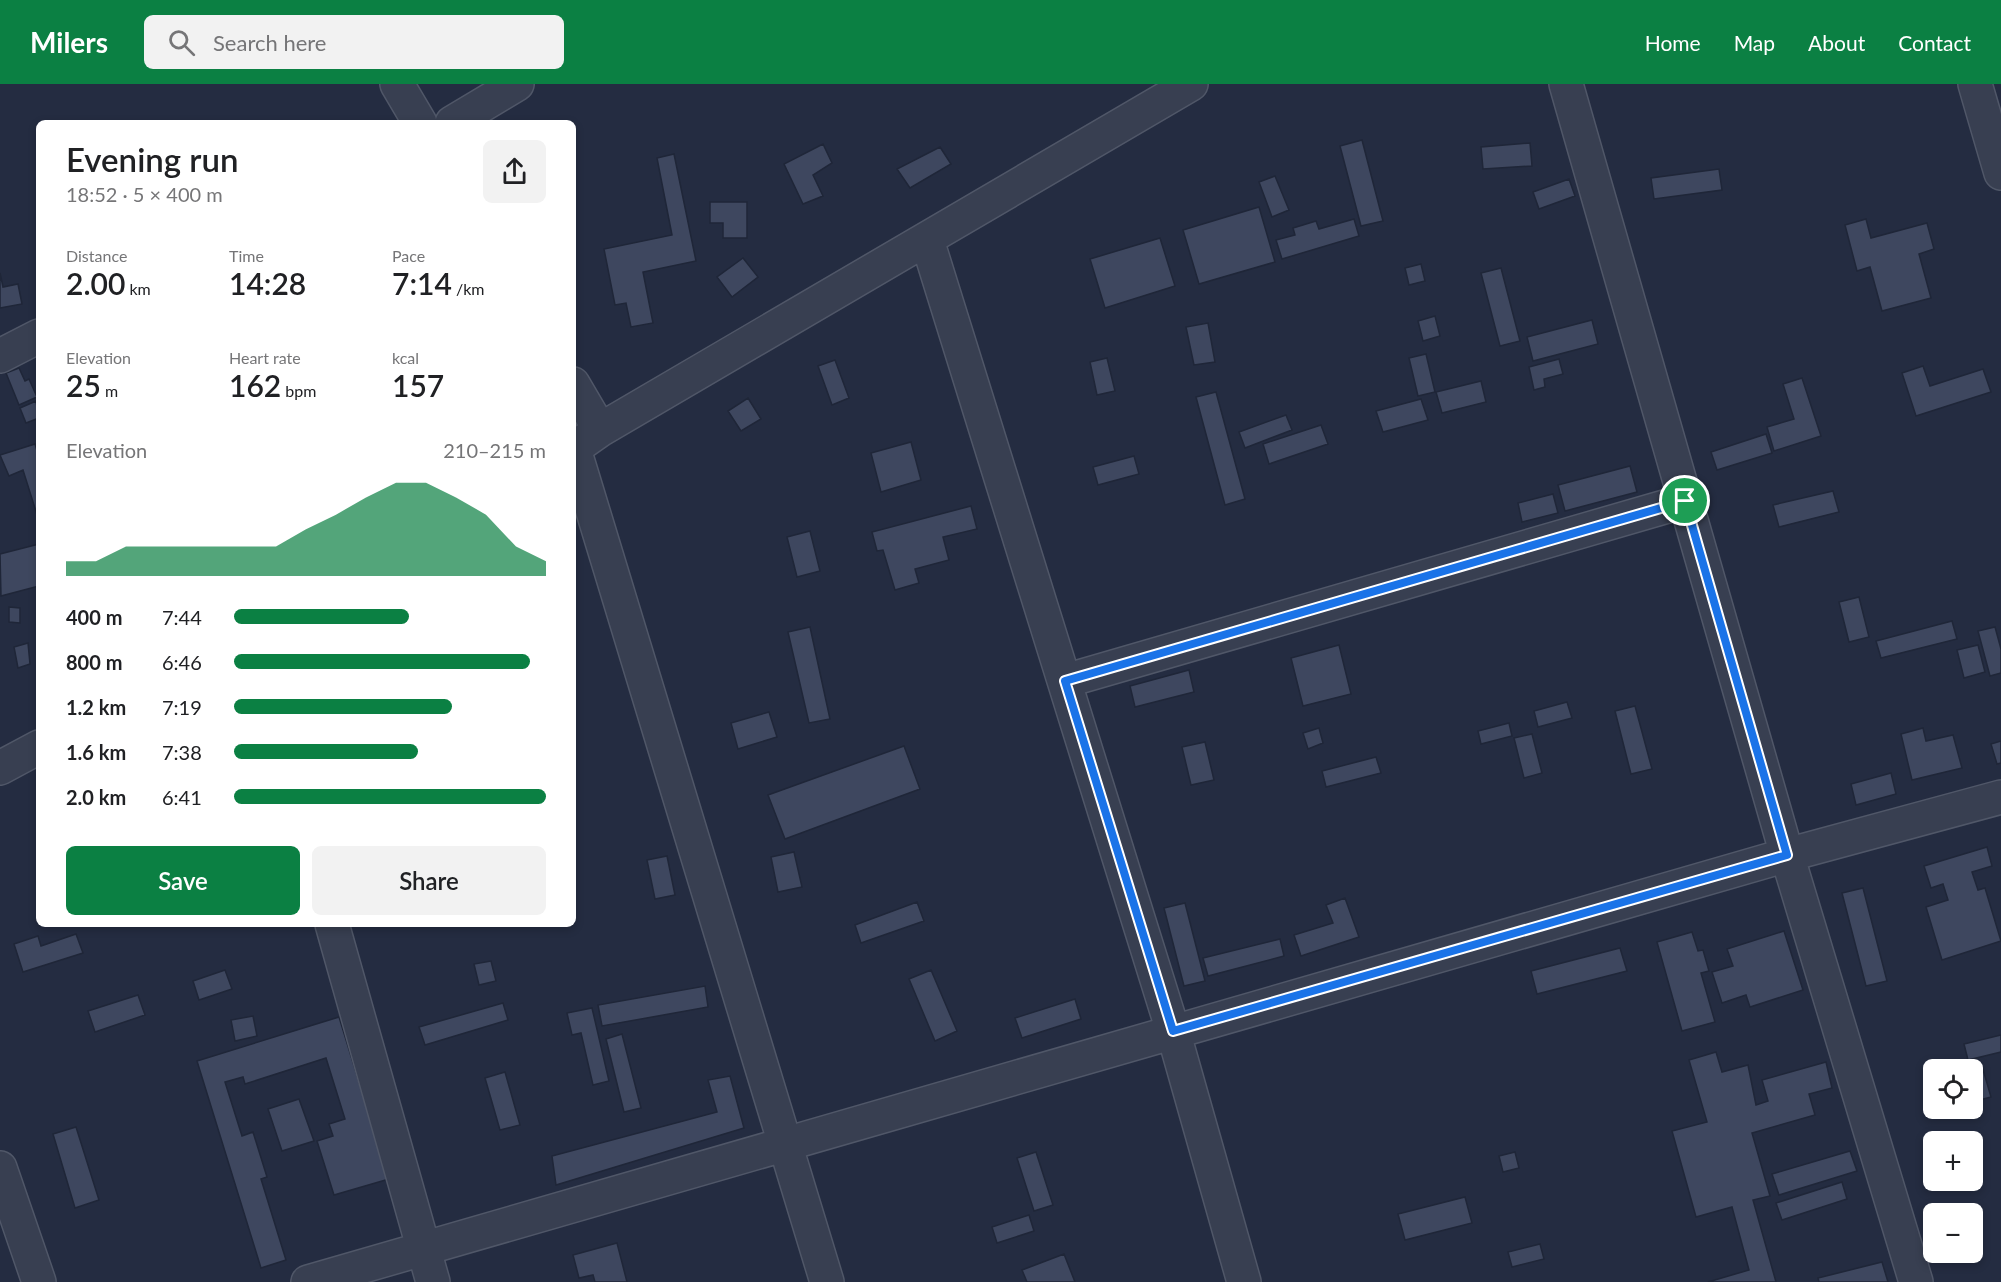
<!DOCTYPE html>
<html lang="en">
<head>
<meta charset="utf-8">
<style>
  :root { --surface:#fff; --page:#f2f2f2; --text:#202124; --muted:#757577; --accent:#0b8043 }
  body { margin:0; font-family:Lato,sans-serif; background:var(--page); color:var(--text); height:100vh; display:flex; flex-direction:column; font-size:22px; white-space:nowrap }
  * { box-sizing:border-box; margin:0 }
  p { font-size:20px; color:var(--muted) }
  .icon { flex:none; width:33px; height:33px; fill:none; stroke:currentColor; stroke-width:2; stroke-linecap:round; stroke-linejoin:round }
  .map { position:relative; flex:1; overflow:hidden }
  .side { position:absolute; left:36px; top:36px; width:540px; height:807px; display:flex; flex-direction:column; background:var(--surface); border-radius:9px; box-shadow:0 3px 9px #0003 }
  .side>* { flex:none }
  .controls { position:absolute; left:1923px; top:975px; display:grid; gap:12px }
  .controls a { display:grid; place-items:center; width:60px; height:60px; border-radius:9px; background:var(--surface); box-shadow:0 3px 9px #0003; font-size:30px }
  .pin { position:absolute; display:grid; place-items:center; width:51px; height:51px; color:#fff; margin:-26px; border:3px solid #fff; border-radius:50%; box-shadow:0 2px 6px #0007 }
  .round { display:grid; place-items:center; flex:none; width:63px; height:63px; border-radius:9px; background:var(--page) }
  .head { display:flex; align-items:center; justify-content:space-between; height:102px; padding:0 30px }
  h1 { font-size:33px; font-weight:600; line-height:45px }
  .stats { display:grid; grid-template-columns:repeat(3,1fr); gap:9px; height:102px; padding:6px 30px }
  .stats div { display:grid; align-content:center }
  .stats b { font-size:30px; font-weight:600 }
  .stats small { font-size:16px; font-weight:400 }
  .stats p { font-size:16px }
  .chart { height:168px; padding:12px 30px }
  .chart p { display:flex; justify-content:space-between }
  .chart svg { width:100%; height:108px; margin-top:6px; fill:var(--accent); opacity:.7 }
  .button { display:flex; gap:12px; margin-top:auto; padding:12px 30px }
  .button a { flex:1; height:69px; border-radius:9px; background:var(--accent); color:#fff; font-size:24px; font-weight:600; line-height:69px; text-align:center }
  .button a+a { background:var(--page); color:var(--text) }
  ul { padding:0 30px; list-style:none; font-size:20px }
  li { display:grid; grid-template-columns:96px 72px 1fr; align-items:center; height:45px }
  li i { height:15px; border-radius:8px; background:var(--accent) }
  header { display:flex; align-items:center; gap:36px; box-sizing:border-box; height:84px; padding:0 30px; background:var(--accent); color:#fff }
  header strong { font-size:28px }
  nav { display:flex; gap:33px; margin-inline-start:auto; font-size:21px }
  .search { width:420px; height:54px; background:var(--page); display:flex; align-items:center; gap:15px; box-sizing:border-box; padding:0 21px; border-radius:9px; color:var(--muted); font-size:22px }
  .map>svg:first-child { display:block }
</style>
</head>
<body>
<header>
<strong>Milers</strong>
<div class="search"><svg class="icon" aria-label="search" viewBox="0 0 24 24"><circle cx="10" cy="10" r="6"/><path d="M15 15l6 6"/></svg>Search here</div>
<nav><a>Home</a><a>Map</a><a>About</a><a>Contact</a></nav>
</header>
<div class="map">
<svg width="2001" height="1198" viewBox="0 0 2001 1198">
  <rect width="100%" height="100%" fill="#242c41"/>
  <path fill="#3e475f" stroke="#1f2638" stroke-width="1.5" d="M 1362,56 L 1383,137 L 1361,142 L 1340,62 Z
    M 1530,59 L 1532,82 L 1483,85 L 1481,63 Z
    M 823,60 L 832,79 L 813,91 L 823,112 L 803,120 L 784,80 Z
    M 940,63 L 951,80 L 910,104 L 897,85 Z
    M 674,70 L 696,177 L 643,188 L 653,239 L 631,243 L 626,219 L 615,221 L 604,165 L 672,151 L 657,74 Z
    M 1719,85 L 1722,106 L 1654,115 L 1651,94 Z
    M 1275,92 L 1289,126 L 1272,133 L 1259,98 Z
    M 1569,95 L 1575,112 L 1539,125 L 1533,108 Z
    M 710,118 L 747,118 L 747,154 L 723,154 L 723,139 L 710,139 Z
    M 1259,123 L 1275,178 L 1199,200 L 1183,146 Z
    M 1354,135 L 1359,152 L 1282,175 L 1276,156 L 1295,151 L 1293,144 L 1316,137 L 1319,145 Z
    M 1866,135 L 1871,154 L 1927,139 L 1934,165 L 1919,170 L 1931,214 L 1882,227 L 1870,183 L 1857,187 L 1845,141 Z
    M 1160,154 L 1175,202 L 1105,224 L 1090,175 Z
    M 743,174 L 758,193 L 732,213 L 717,193 Z
    M 1421,180 L 1425,197 L 1409,201 L 1405,184 Z
    M 1501,184 L 1520,257 L 1500,262 L 1481,189 Z
    M 0,189 L 3,203 L 18,200 L 22,220 L 0,224 Z
    M 1435,232 L 1440,252 L 1423,257 L 1418,237 Z
    M 1592,236 L 1598,260 L 1533,277 L 1527,253 Z
    M 1208,239 L 1215,278 L 1194,281 L 1186,243 Z
    M 1426,270 L 1435,308 L 1418,312 L 1409,274 Z
    M 1107,274 L 1115,307 L 1097,311 L 1090,278 Z
    M 1559,275 L 1563,290 L 1544,295 L 1545,303 L 1534,306 L 1529,283 Z
    M 835,276 L 849,314 L 832,321 L 818,282 Z
    M 1923,282 L 1930,302 L 1983,285 L 1991,308 L 1916,332 L 1902,289 Z
    M 19,284 L 25,297 L 29,295 L 37,313 L 19,321 L 6,289 Z
    M 1802,294 L 1821,352 L 1774,367 L 1767,343 L 1794,335 L 1783,300 Z
    M 1481,297 L 1486,318 L 1442,329 L 1436,308 Z
    M 1216,308 L 1245,415 L 1225,421 L 1196,313 Z
    M 748,314 L 761,335 L 741,347 L 728,327 Z
    M 1421,315 L 1428,336 L 1383,348 L 1376,327 Z
    M 36,317 L 39,334 L 26,339 L 20,324 Z
    M 1286,331 L 1292,346 L 1245,364 L 1239,348 Z
    M 1321,341 L 1328,360 L 1269,380 L 1263,360 Z
    M 1766,350 L 1772,369 L 1717,386 L 1711,368 Z
    M 911,358 L 921,396 L 881,408 L 871,369 Z
    M 35,360 L 39,373 L 39,437 L 23,386 L 9,392 L 0,371 Z
    M 1134,372 L 1139,390 L 1098,401 L 1093,383 Z
    M 1630,382 L 1637,408 L 1565,427 L 1558,401 Z
    M 1833,407 L 1839,428 L 1779,443 L 1773,421 Z
    M 1553,410 L 1558,429 L 1522,438 L 1518,419 Z
    M 971,422 L 977,445 L 943,453 L 949,476 L 915,485 L 919,499 L 895,506 L 883,466 L 877,467 L 872,448 Z
    M 810,447 L 820,487 L 797,493 L 787,453 Z
    M 39,460 L 39,502 L 1,512 L 0,470 Z
    M 1859,513 L 1869,553 L 1849,558 L 1839,518 Z
    M 9,523 L 20,524 L 20,539 L 9,538 Z
    M 1952,537 L 1957,555 L 1881,574 L 1876,557 Z
    M 810,543 L 830,635 L 809,639 L 788,548 Z
    M 1995,543 L 2001,565 L 2001,589 L 1990,592 L 1978,547 Z
    M 28,559 L 30,580 L 18,584 L 14,563 Z
    M 1339,561 L 1351,610 L 1303,622 L 1291,574 Z
    M 1978,561 L 1985,588 L 1964,594 L 1957,566 Z
    M 1189,586 L 1194,608 L 1135,623 L 1130,602 Z
    M 1567,618 L 1572,634 L 1538,643 L 1534,627 Z
    M 1635,622 L 1652,685 L 1631,690 L 1615,627 Z
    M 769,628 L 777,653 L 738,665 L 731,639 Z
    M 1509,639 L 1512,652 L 1481,660 L 1478,647 Z
    M 1319,644 L 1323,659 L 1308,665 L 1303,649 Z
    M 1923,644 L 1926,657 L 1953,651 L 1962,684 L 1912,696 L 1901,650 Z
    M 1532,650 L 1542,689 L 1524,694 L 1514,654 Z
    M 2001,657 L 2001,679 L 1997,680 L 1991,660 Z
    M 1205,658 L 1214,696 L 1191,701 L 1182,663 Z
    M 904,662 L 920,705 L 785,755 L 768,711 Z
    M 1376,673 L 1381,689 L 1326,703 L 1322,687 Z
    M 1891,689 L 1896,710 L 1856,721 L 1851,700 Z
    M 1987,763 L 1992,782 L 1972,788 L 1978,806 L 1985,804 L 2001,857 L 1942,876 L 1926,823 L 1948,816 L 1943,800 L 1931,804 L 1924,782 Z
    M 794,768 L 802,803 L 778,808 L 771,773 Z
    M 667,772 L 675,811 L 655,815 L 647,776 Z
    M 1863,804 L 1887,897 L 1866,902 L 1842,809 Z
    M 1345,814 L 1359,853 L 1301,872 L 1294,851 L 1333,839 L 1326,821 Z
    M 917,818 L 924,837 L 861,859 L 855,841 Z
    M 1185,819 L 1205,897 L 1184,902 L 1164,824 Z
    M 1784,847 L 1803,906 L 1750,923 L 1746,911 L 1722,919 L 1712,888 L 1733,882 L 1727,865 Z
    M 1692,848 L 1698,867 L 1703,866 L 1709,887 L 1701,889 L 1715,938 L 1682,947 L 1657,858 Z
    M 76,850 L 83,869 L 23,888 L 14,860 L 38,852 L 41,862 Z
    M 1280,855 L 1284,872 L 1208,892 L 1203,874 Z
    M 1620,864 L 1627,887 L 1537,910 L 1531,887 Z
    M 491,877 L 496,897 L 479,901 L 474,880 Z
    M 225,886 L 232,905 L 199,916 L 193,897 Z
    M 931,886 L 957,947 L 935,957 L 909,895 Z
    M 705,902 L 708,923 L 602,942 L 598,921 Z
    M 138,911 L 145,931 L 95,948 L 88,927 Z
    M 1075,915 L 1081,935 L 1022,954 L 1015,934 Z
    M 503,919 L 508,936 L 425,961 L 419,943 Z
    M 592,924 L 609,997 L 593,1001 L 581,949 L 572,951 L 567,929 Z
    M 253,932 L 257,952 L 235,957 L 231,936 Z
    M 339,933 L 389,1095 L 334,1111 L 317,1057 L 333,1052 L 329,1040 L 345,1035 L 326,974 L 245,1000 L 243,993 L 225,998 L 242,1052 L 253,1048 L 267,1093 L 261,1095 L 286,1176 L 261,1184 L 197,977 Z
    M 622,950 L 641,1024 L 624,1028 L 606,955 Z
    M 2001,951 L 2001,968 L 1968,976 L 1964,960 Z
    M 1716,968 L 1722,988 L 1748,981 L 1756,1021 L 1768,1017 L 1762,996 L 1826,978 L 1832,1004 L 1809,1010 L 1815,1031 L 1752,1049 L 1770,1112 L 1753,1116 L 1776,1198 L 1708,1198 L 1749,1186 L 1732,1123 L 1696,1133 L 1672,1047 L 1707,1038 L 1689,976 Z
    M 1982,982 L 1991,1013 L 1972,1018 L 1972,986 L 1967,986 Z
    M 505,988 L 520,1041 L 500,1046 L 485,994 Z
    M 730,992 L 744,1044 L 556,1101 L 552,1072 L 717,1028 L 708,996 Z
    M 299,1015 L 314,1057 L 282,1067 L 268,1025 Z
    M 76,1043 L 99,1116 L 75,1124 L 53,1050 Z
    M 1850,1067 L 1857,1087 L 1779,1111 L 1772,1090 Z
    M 1036,1068 L 1053,1121 L 1034,1127 L 1017,1074 Z
    M 1515,1068 L 1519,1084 L 1503,1088 L 1499,1072 Z
    M 1842,1098 L 1847,1115 L 1782,1136 L 1776,1119 Z
    M 1465,1113 L 1472,1139 L 1405,1156 L 1398,1130 Z
    M 1029,1131 L 1034,1147 L 997,1159 L 992,1143 Z
    M 617,1159 L 627,1198 L 595,1198 L 593,1191 L 579,1194 L 573,1171 Z
    M 1540,1160 L 1544,1175 L 1512,1183 L 1508,1168 Z
    M 1064,1170 L 1075,1198 L 1027,1198 L 1022,1186 Z
    M 1882,1178 L 1888,1198 L 1819,1198 L 1818,1194 Z"/>
  <g fill="none" stroke-linecap="round" stroke-linejoin="round">
    <defs>
      <path id="minor" d="M 397,0 L 420,39
        M 1566,0 L 1787,771 L 1916,1198
        M 1975,0 L 2001,89
        M 452,39 L 517,0
        M 927,156 L 1173,947 L 1244,1198
        M 0,272 L 39,252
        M 573,300 L 600,346
        M 573,365 L 600,346 L 1191,0
        M 574,365 L 827,1198
        M 1065,597 L 1685,417
        M 0,684 L 39,663
        M 332,840 L 433,1198
        M 0,1084 L 39,1198
        M 308,1198 L 1787,771 L 2001,713"/>
    </defs>
    <use href="#minor" stroke="#505768" stroke-width="36"/>
    <use href="#minor" stroke="#383f51" stroke-width="33"/>
  </g>
  <g fill="none" stroke-linecap="round" stroke-linejoin="round">
    <defs>
      <path id="route" d="M 1685,417 L 1787,771 L 1173,947 L 1065,597 Z"/>
    </defs>
    <use href="#route" stroke="#fff" stroke-width="12"/>
    <use href="#route" stroke="#1a73e8" stroke-width="8"/>
  </g>
</svg>
<div class="controls">
<a><svg class="icon" aria-label="locate" viewBox="0 0 24 24"><circle cx="12" cy="12" r="6"/><path d="M12 2v4M12 18v4M2 12h4M18 12h4"/></svg></a>
<a>+</a>
<a>−</a>
</div>
<div class="pin" style="left:1685px;top:417px;background:#1e9e55"><svg class="icon" aria-label="arrive" viewBox="0 0 24 24"><path d="M6 21V4h12l-3 4 3 4H6"/></svg></div>
<section class="side">
<div class="head"><div><h1>Evening run</h1><p>18:52 · 5 × 400 m</p></div><a class="round"><svg class="icon" aria-label="share" viewBox="0 0 24 24"><path d="M12 15V3M7 8l5-5 5 5M5 13v7h14v-7"/></svg></a></div>
<div class="stats">
<div><p>Distance</p><b>2.00<small> km</small></b></div>
<div><p>Time</p><b>14:28</b></div>
<div><p>Pace</p><b>7:14<small> /km</small></b></div>
</div>
<div class="stats">
<div><p>Elevation</p><b>25<small> m</small></b></div>
<div><p>Heart rate</p><b>162<small> bpm</small></b></div>
<div><p>kcal</p><b>157</b></div>
</div>
<div class="chart"><p><span>Elevation</span>210–215 m</p>
<svg viewBox="0 0 160 44" preserveAspectRatio="none"><path d="M0 44V38L10 38L20 32L30 32L40 32L50 32L60 32L70 32L80 25L90 19L100 12L110 6L120 6L130 12L140 19L150 32L160 38V44z"/></svg>
</div>
<ul>
<li><b>400 m</b>7:44<i style="width:56%"></i></li>
<li><b>800 m</b>6:46<i style="width:95%"></i></li>
<li><b>1.2 km</b>7:19<i style="width:70%"></i></li>
<li><b>1.6 km</b>7:38<i style="width:59%"></i></li>
<li><b>2.0 km</b>6:41<i style="width:100%"></i></li>
</ul>
<div class="button"><a>Save</a><a>Share</a></div>
</section>
</div>
</body>
</html>
